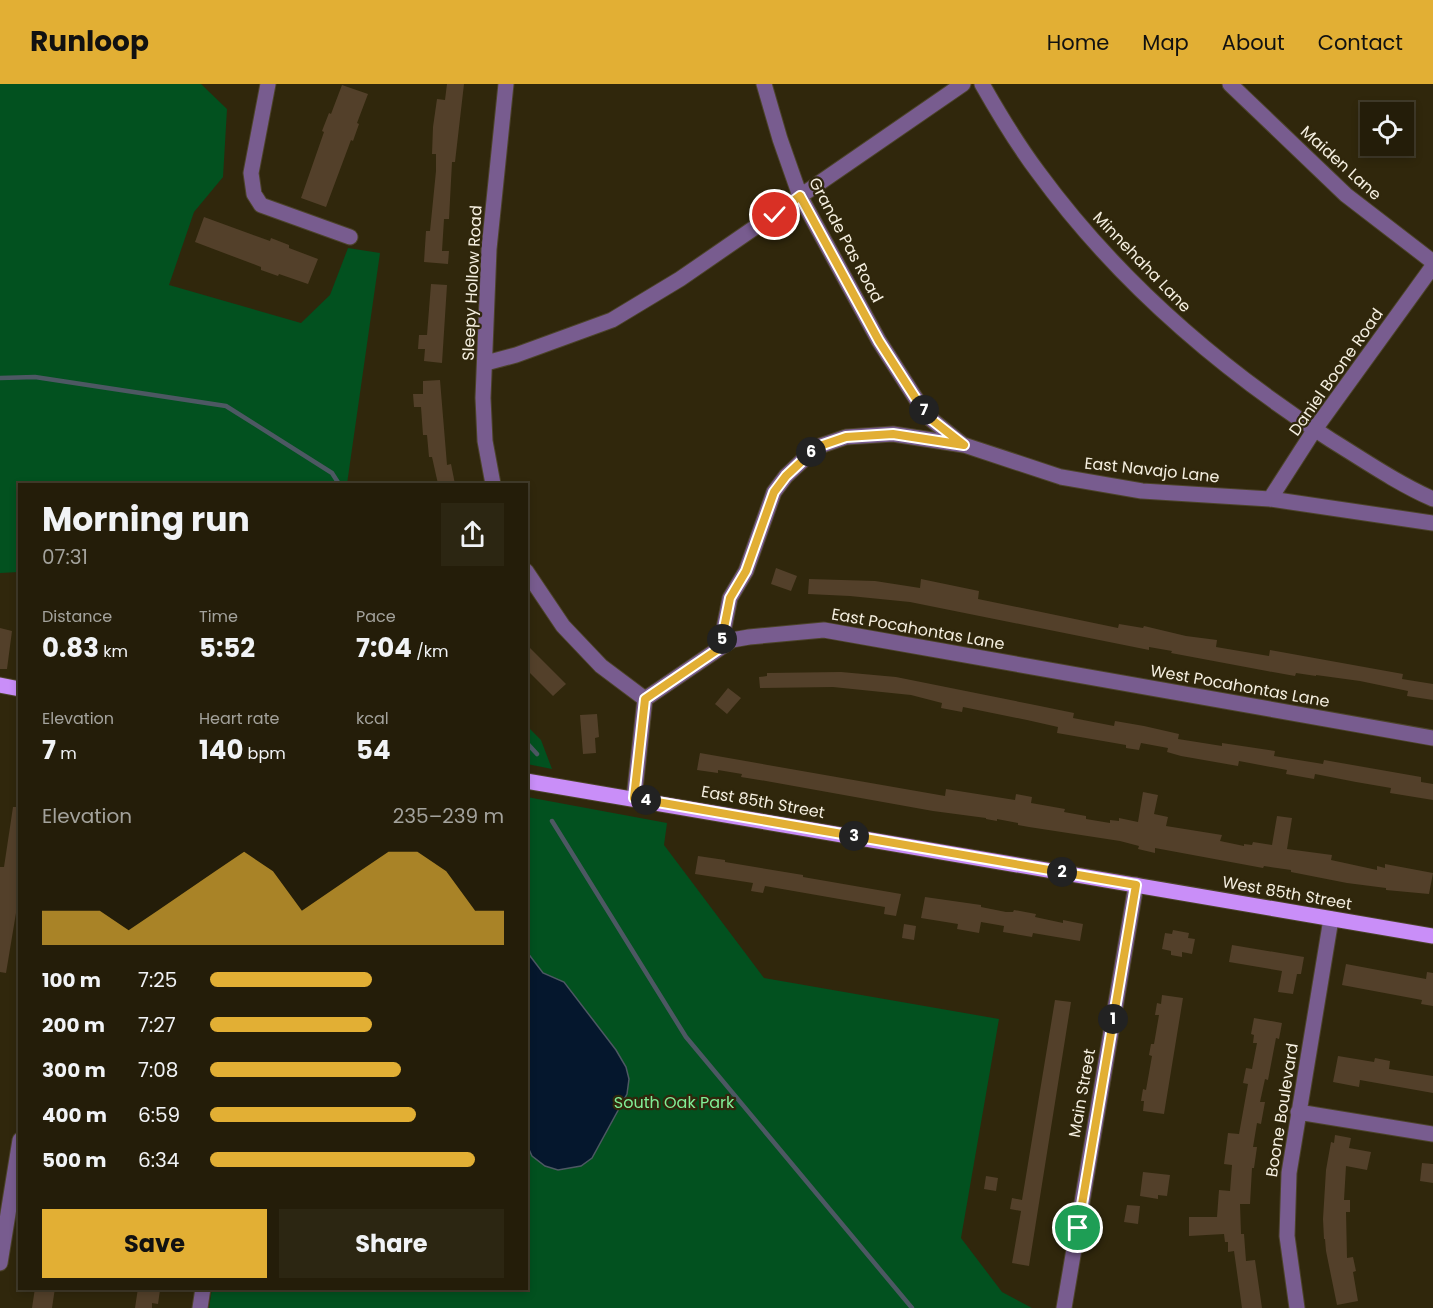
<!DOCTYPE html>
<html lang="en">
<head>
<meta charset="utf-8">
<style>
  :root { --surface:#241d09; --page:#2c2612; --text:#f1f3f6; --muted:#a3a29c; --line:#413b2a; --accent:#e2af34 }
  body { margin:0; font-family:Poppins,sans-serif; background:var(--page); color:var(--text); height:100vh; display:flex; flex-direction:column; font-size:22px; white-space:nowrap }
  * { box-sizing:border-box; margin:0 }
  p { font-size:20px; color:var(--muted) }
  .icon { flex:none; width:33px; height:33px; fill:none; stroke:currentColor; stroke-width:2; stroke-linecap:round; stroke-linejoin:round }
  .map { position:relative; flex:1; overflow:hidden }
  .panel { position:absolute; left:18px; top:399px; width:510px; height:807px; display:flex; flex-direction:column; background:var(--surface); border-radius:0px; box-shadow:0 3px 9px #0003,0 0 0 2px var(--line) }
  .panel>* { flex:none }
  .controls { position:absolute; left:1360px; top:18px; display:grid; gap:12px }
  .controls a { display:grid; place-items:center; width:54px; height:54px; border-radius:0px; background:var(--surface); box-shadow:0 3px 9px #0003,0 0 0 2px var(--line); font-size:30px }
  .pin { position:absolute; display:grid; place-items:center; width:51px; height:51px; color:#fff; margin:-26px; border:3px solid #fff; border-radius:50%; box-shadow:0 2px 6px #0007 }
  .km { position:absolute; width:30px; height:30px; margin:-15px; border-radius:50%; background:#222; color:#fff; font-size:16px; line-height:30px; text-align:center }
  .round { display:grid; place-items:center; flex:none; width:63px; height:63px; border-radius:0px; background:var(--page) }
  .summary { display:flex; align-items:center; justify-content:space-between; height:102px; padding:0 24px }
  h1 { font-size:33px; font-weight:700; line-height:45px }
  .metrics { display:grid; grid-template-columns:repeat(3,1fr); gap:9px; height:102px; padding:6px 24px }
  .metrics div { display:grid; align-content:center }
  .metrics b { font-size:26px; font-weight:700 }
  .metrics small { font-size:16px; font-weight:400 }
  .metrics p { font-size:16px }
  .chart { height:168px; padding:12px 24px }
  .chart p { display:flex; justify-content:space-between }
  .chart svg { width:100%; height:108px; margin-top:6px; fill:var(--accent); opacity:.7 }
  .button { display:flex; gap:12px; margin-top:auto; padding:12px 24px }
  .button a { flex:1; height:69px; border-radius:0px; background:var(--accent); color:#111; font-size:24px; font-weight:700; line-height:69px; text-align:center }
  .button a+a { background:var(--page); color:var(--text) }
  ul { padding:0 24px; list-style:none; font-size:20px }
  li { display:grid; grid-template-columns:96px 72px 1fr; align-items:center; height:45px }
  li i { height:15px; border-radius:8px; background:var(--accent) }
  header { display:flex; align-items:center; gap:36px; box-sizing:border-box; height:84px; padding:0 30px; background:var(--accent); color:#111 }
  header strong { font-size:28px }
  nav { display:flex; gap:33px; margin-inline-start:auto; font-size:21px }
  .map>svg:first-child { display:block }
</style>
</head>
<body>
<header>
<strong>Runloop</strong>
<nav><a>Home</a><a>Map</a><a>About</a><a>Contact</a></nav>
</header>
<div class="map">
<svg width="1433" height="1224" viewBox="0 0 1433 1224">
  <rect width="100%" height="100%" fill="#30270c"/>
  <path fill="#02511f" d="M 0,0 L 201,0 L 227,25 L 223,93 L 194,128 L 169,201 L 301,239 L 330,211 L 348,164 L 380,169 L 347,400 L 20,400 L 19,488 L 0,489 Z
    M 527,642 L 541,656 L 552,685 L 527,680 Z
    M 527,713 L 667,739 L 664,761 L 764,894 L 999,935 L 961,1154 L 1002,1208 L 1032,1224 L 209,1224 L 212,1205 L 526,1204 Z"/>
  <path fill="#05172d" stroke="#4d5863" stroke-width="1.5" d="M 527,868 L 543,889 L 564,898 L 616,966 L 626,983 L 629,995 L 627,1010 L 592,1074 L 581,1082 L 558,1086 L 545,1082 L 532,1072 L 527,1061 Z"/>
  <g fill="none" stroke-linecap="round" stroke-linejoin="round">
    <path stroke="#4d5863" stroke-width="4.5" d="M 0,294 L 35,293 L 226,322 L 332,389 L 339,400
      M 526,658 L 537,670
      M 552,737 L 686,953 L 912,1224"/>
  </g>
  <path fill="#53402a" d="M 447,0 L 464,0 L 455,78 L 452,78 L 449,135 L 444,135 L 442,167 L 449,167 L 448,180 L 424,178 L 426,147 L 430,147 L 436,87 L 436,70 L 432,70 L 433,43 L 437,15 L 445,16 Z
    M 342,1 L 368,10 L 357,39 L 359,40 L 353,57 L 351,56 L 326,123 L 301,114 L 324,48 L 322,47 L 329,29 L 331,30 Z
    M 204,133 L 270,157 L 271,154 L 289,161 L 289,164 L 318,175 L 308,200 L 279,190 L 278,192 L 261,186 L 261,183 L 195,158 Z
    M 431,200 L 447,201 L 442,279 L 424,277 L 425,265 L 418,265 L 419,251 L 427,251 Z
    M 440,296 L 447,381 L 451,380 L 455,400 L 438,400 L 432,373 L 429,373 L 427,351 L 423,351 L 421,323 L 414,323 L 413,310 L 423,310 L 423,297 Z
    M 776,484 L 797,492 L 791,507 L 771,500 Z
    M 809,495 L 875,497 L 920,504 L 921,495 L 979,507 L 978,515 L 1118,544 L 1119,540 L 1143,544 L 1144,542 L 1186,552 L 1217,556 L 1216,563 L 1269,572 L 1270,566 L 1403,590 L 1402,595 L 1433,600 L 1433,616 L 1407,612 L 1408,607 L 1360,597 L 1316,591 L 1316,592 L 1296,589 L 1295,592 L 1267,587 L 1171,569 L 1172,567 L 1149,563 L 1149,566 L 910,518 L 850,512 L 808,510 Z
    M 0,544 L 12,547 L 7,585 L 0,585 Z
    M 526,560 L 566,600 L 553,612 L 526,585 Z
    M 841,588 L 896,593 L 1035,621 L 1074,629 L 1073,634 L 1114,642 L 1115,637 L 1144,642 L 1179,650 L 1178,655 L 1222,662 L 1222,659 L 1275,667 L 1274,672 L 1323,680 L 1324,676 L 1421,693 L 1421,698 L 1433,700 L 1433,716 L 1390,709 L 1391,704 L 1356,698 L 1315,690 L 1314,695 L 1286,690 L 1287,686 L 1239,677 L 1238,682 L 1181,672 L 1167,668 L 1168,664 L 1141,659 L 1139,666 L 1126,664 L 1126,661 L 1057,649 L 1058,643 L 1027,636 L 963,623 L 962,628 L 941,624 L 942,619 L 911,611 L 833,603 L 760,604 L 759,593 L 767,592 L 767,589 Z
    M 728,604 L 741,614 L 727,630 L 715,620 Z
    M 597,630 L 599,653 L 595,654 L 596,669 L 583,670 L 580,631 Z
    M 700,669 L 945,712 L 946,705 L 1015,716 L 1016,710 L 1032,713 L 1031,719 L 1065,725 L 1064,728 L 1086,732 L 1086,735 L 1110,739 L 1110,736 L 1119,737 L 1119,734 L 1138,738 L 1143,708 L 1158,711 L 1154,730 L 1168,733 L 1166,742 L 1222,751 L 1220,757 L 1244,762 L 1244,760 L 1252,761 L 1253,758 L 1272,761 L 1277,732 L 1292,734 L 1287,765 L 1332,771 L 1331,776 L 1377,786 L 1377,782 L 1385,784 L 1385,780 L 1433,789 L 1429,810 L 1386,806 L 1386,804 L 1347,799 L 1291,788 L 1291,786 L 1264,782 L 1263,784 L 1155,764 L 1155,769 L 1138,765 L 1139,762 L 1120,757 L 1029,743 L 1018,741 L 1018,739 L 997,735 L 997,737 L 986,735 L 986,734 L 933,727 L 766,697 L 741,693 L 742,690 L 718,686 L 718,689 L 697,686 Z
    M 13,723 L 20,723 L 20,805 L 6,889 L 0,888 L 0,783 L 4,783 Z
    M 698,772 L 725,776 L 725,778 L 803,791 L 803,793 L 901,810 L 896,832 L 884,830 L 885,823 L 765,802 L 763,809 L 751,807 L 753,799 L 695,790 Z
    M 925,813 L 981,821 L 981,823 L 1006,828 L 1013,828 L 1014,826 L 1036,830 L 1035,833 L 1063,839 L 1063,836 L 1083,840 L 1080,857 L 1033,849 L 1032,853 L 1003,848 L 1004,842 L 981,838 L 979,849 L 957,845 L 958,840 L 921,834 Z
    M 904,840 L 916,842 L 914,856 L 902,854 Z
    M 1173,846 L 1189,849 L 1188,854 L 1195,855 L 1192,870 L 1182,868 L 1182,873 L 1171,871 L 1171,867 L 1162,865 L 1165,849 L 1172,850 Z
    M 1232,861 L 1304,873 L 1301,890 L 1297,890 L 1293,910 L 1278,908 L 1282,887 L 1229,878 Z
    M 1346,880 L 1426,895 L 1427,888 L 1433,889 L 1433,922 L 1421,920 L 1422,916 L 1342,901 Z
    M 1162,911 L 1183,914 L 1164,1030 L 1143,1027 L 1144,1017 L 1141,1017 L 1143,1005 L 1146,1006 L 1152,972 L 1149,971 L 1151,960 L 1154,960 L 1159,931 L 1155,931 L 1157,919 L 1161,920 Z
    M 1055,916 L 1071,918 L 1029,1182 L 1012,1179 L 1021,1127 L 1010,1125 L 1012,1114 L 1022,1116 Z
    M 1254,934 L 1282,939 L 1279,955 L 1276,954 L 1268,996 L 1265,995 L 1260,1018 L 1265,1018 L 1261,1040 L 1257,1039 L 1253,1063 L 1257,1063 L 1254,1084 L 1252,1084 L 1250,1120 L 1240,1120 L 1241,1150 L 1244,1150 L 1246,1177 L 1255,1176 L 1262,1224 L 1242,1224 L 1234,1167 L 1228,1168 L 1228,1158 L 1225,1158 L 1224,1150 L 1189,1152 L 1189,1133 L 1217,1133 L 1219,1106 L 1230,1107 L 1232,1081 L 1224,1080 L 1228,1049 L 1239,1050 L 1248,1000 L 1243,999 L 1246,984 L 1252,985 L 1257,959 L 1253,959 L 1254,951 L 1251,950 Z
    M 1338,972 L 1374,978 L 1375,974 L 1390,977 L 1389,985 L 1433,992 L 1433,1009 L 1360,996 L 1359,1003 L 1333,998 Z
    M 1335,1051 L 1351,1054 L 1349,1064 L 1371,1068 L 1367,1086 L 1346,1082 L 1344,1116 L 1350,1116 L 1350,1128 L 1346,1128 L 1347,1174 L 1353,1173 L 1356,1187 L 1353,1188 L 1358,1217 L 1337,1221 L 1326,1167 L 1325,1155 L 1324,1155 L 1323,1135 L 1326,1086 L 1331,1058 L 1334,1059 Z
    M 1422,1079 L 1433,1080 L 1433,1099 L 1420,1097 Z
    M 1143,1088 L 1170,1091 L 1167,1112 L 1158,1111 L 1158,1115 L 1140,1112 Z
    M 986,1092 L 998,1094 L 996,1107 L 984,1105 Z
    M 1127,1121 L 1140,1122 L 1138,1140 L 1124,1138 Z
    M 35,1204 L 55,1204 L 52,1224 L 32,1224 Z
    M 138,1204 L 160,1206 L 158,1220 L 152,1219 L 152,1224 L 135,1224 Z"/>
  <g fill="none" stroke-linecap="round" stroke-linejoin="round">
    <defs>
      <path id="minor" d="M 268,0 L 251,89 L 254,110 L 261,121 L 350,153
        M 764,0 L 780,55 L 800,112 L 879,257 L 927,332 L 962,360
        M 982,0 C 999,30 1017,60 1038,88 C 1117,196 1219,284 1331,356 C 1365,377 1397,399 1433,415
        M 1230,0 L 1346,111 L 1433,178
        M 486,279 L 516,271 L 612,236 L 680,195 L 963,0
        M 493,400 L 485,357 L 483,314 L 489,165 L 506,0
        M 1270,415 L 1315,345 L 1433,182
        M 526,487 L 563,542 L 601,582 L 645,615
        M 720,564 L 732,556 L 749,553 L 824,546 L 1433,654
        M 634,714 L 645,615 L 720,564 L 730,514 L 746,487 L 774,408 L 786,392 L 817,363 L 846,353 L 893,350 L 964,361 L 1061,393 L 1142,407 L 1270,415 L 1433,439
        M 1298,1028 L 1433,1050
        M 0,1179 L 20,1056
        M 200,1224 L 203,1204
        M 1064,1224 L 1136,801
        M 1297,1224 L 1287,1152 L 1289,1089 L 1331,835"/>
      <path id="major" d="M 0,601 L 20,605
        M 526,697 L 1433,852"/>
    </defs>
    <use href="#minor" stroke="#4c432a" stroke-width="17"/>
    <use href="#major" stroke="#4c432a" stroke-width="17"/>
    <use href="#minor" stroke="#785c8f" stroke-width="15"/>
    <use href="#major" stroke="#c98ef8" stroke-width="15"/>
  </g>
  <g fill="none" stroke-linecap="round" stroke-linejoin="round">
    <defs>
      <path id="route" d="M 775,131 L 800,112 L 879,257 L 927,332 L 964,361 L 893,350 L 846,353 L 817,363 L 786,392 L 774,408 L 746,487 L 730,514 L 720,564 L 645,615 L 634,714 L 1136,801 L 1078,1144"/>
    </defs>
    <use href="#route" stroke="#fff" stroke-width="12"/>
    <use href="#route" stroke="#e2af34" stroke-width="8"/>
  </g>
  <g text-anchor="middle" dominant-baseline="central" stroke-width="4.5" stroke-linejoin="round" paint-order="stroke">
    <g font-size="16" fill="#f5efe0" stroke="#30270c">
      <text transform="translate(1341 79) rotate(42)">Maiden Lane</text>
      <text transform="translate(846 156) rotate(62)">Grande Pas Road</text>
      <text transform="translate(1142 178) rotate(46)">Minnehaha Lane</text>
      <text transform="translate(472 199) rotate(-87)">Sleepy Hollow Road</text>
      <text transform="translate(1336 288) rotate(-55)">Daniel Boone Road</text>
      <text transform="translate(1152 386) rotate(6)">East Navajo Lane</text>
      <text transform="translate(918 545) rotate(10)">East Pocahontas Lane</text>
      <text transform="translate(1240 602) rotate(10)">West Pocahontas Lane</text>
      <text transform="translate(763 718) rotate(10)">East 85th Street</text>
      <text transform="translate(1287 809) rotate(10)">West 85th Street</text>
      <text transform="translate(1082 1009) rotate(-80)">Main Street</text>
      <text transform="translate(1282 1026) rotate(-81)">Boone Boulevard</text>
    </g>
    <g font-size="16" fill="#81ef97" stroke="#30270c">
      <text x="674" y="1018">South Oak Park</text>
    </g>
  </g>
</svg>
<div class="controls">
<a><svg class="icon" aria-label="locate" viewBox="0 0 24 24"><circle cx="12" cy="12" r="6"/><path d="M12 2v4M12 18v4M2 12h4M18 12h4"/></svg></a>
</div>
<div class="pin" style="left:1078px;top:1144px;background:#1e9e55"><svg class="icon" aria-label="arrive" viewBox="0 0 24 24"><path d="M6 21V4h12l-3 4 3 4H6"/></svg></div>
<div class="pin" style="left:775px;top:131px;background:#d93025"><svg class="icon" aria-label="check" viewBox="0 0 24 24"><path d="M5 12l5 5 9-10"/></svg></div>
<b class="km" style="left:1113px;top:935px">1</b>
<b class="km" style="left:1062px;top:788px">2</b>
<b class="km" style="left:854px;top:752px">3</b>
<b class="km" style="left:646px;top:716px">4</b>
<b class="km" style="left:722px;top:555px">5</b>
<b class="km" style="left:811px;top:368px">6</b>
<b class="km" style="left:924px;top:326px">7</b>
<section class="panel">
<div class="summary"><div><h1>Morning run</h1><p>07:31</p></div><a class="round"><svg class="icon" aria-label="share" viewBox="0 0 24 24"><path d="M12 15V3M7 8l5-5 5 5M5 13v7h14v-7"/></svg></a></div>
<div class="metrics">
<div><p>Distance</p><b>0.83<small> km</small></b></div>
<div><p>Time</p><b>5:52</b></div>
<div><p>Pace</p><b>7:04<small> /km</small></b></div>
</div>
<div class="metrics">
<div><p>Elevation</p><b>7<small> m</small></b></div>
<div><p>Heart rate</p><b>140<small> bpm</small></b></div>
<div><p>kcal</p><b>54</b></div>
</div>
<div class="chart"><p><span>Elevation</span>235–239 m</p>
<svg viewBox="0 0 160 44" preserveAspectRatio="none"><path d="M0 44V30L10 30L20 30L30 38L40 30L50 22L60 14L70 6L80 14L90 30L100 22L110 14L120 6L130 6L140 14L150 30L160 30V44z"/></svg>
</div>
<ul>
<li><b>100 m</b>7:25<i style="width:55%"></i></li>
<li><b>200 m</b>7:27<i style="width:55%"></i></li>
<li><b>300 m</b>7:08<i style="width:65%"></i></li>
<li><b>400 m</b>6:59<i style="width:70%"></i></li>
<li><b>500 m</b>6:34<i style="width:90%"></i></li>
</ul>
<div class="button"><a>Save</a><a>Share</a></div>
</section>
</div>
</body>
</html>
